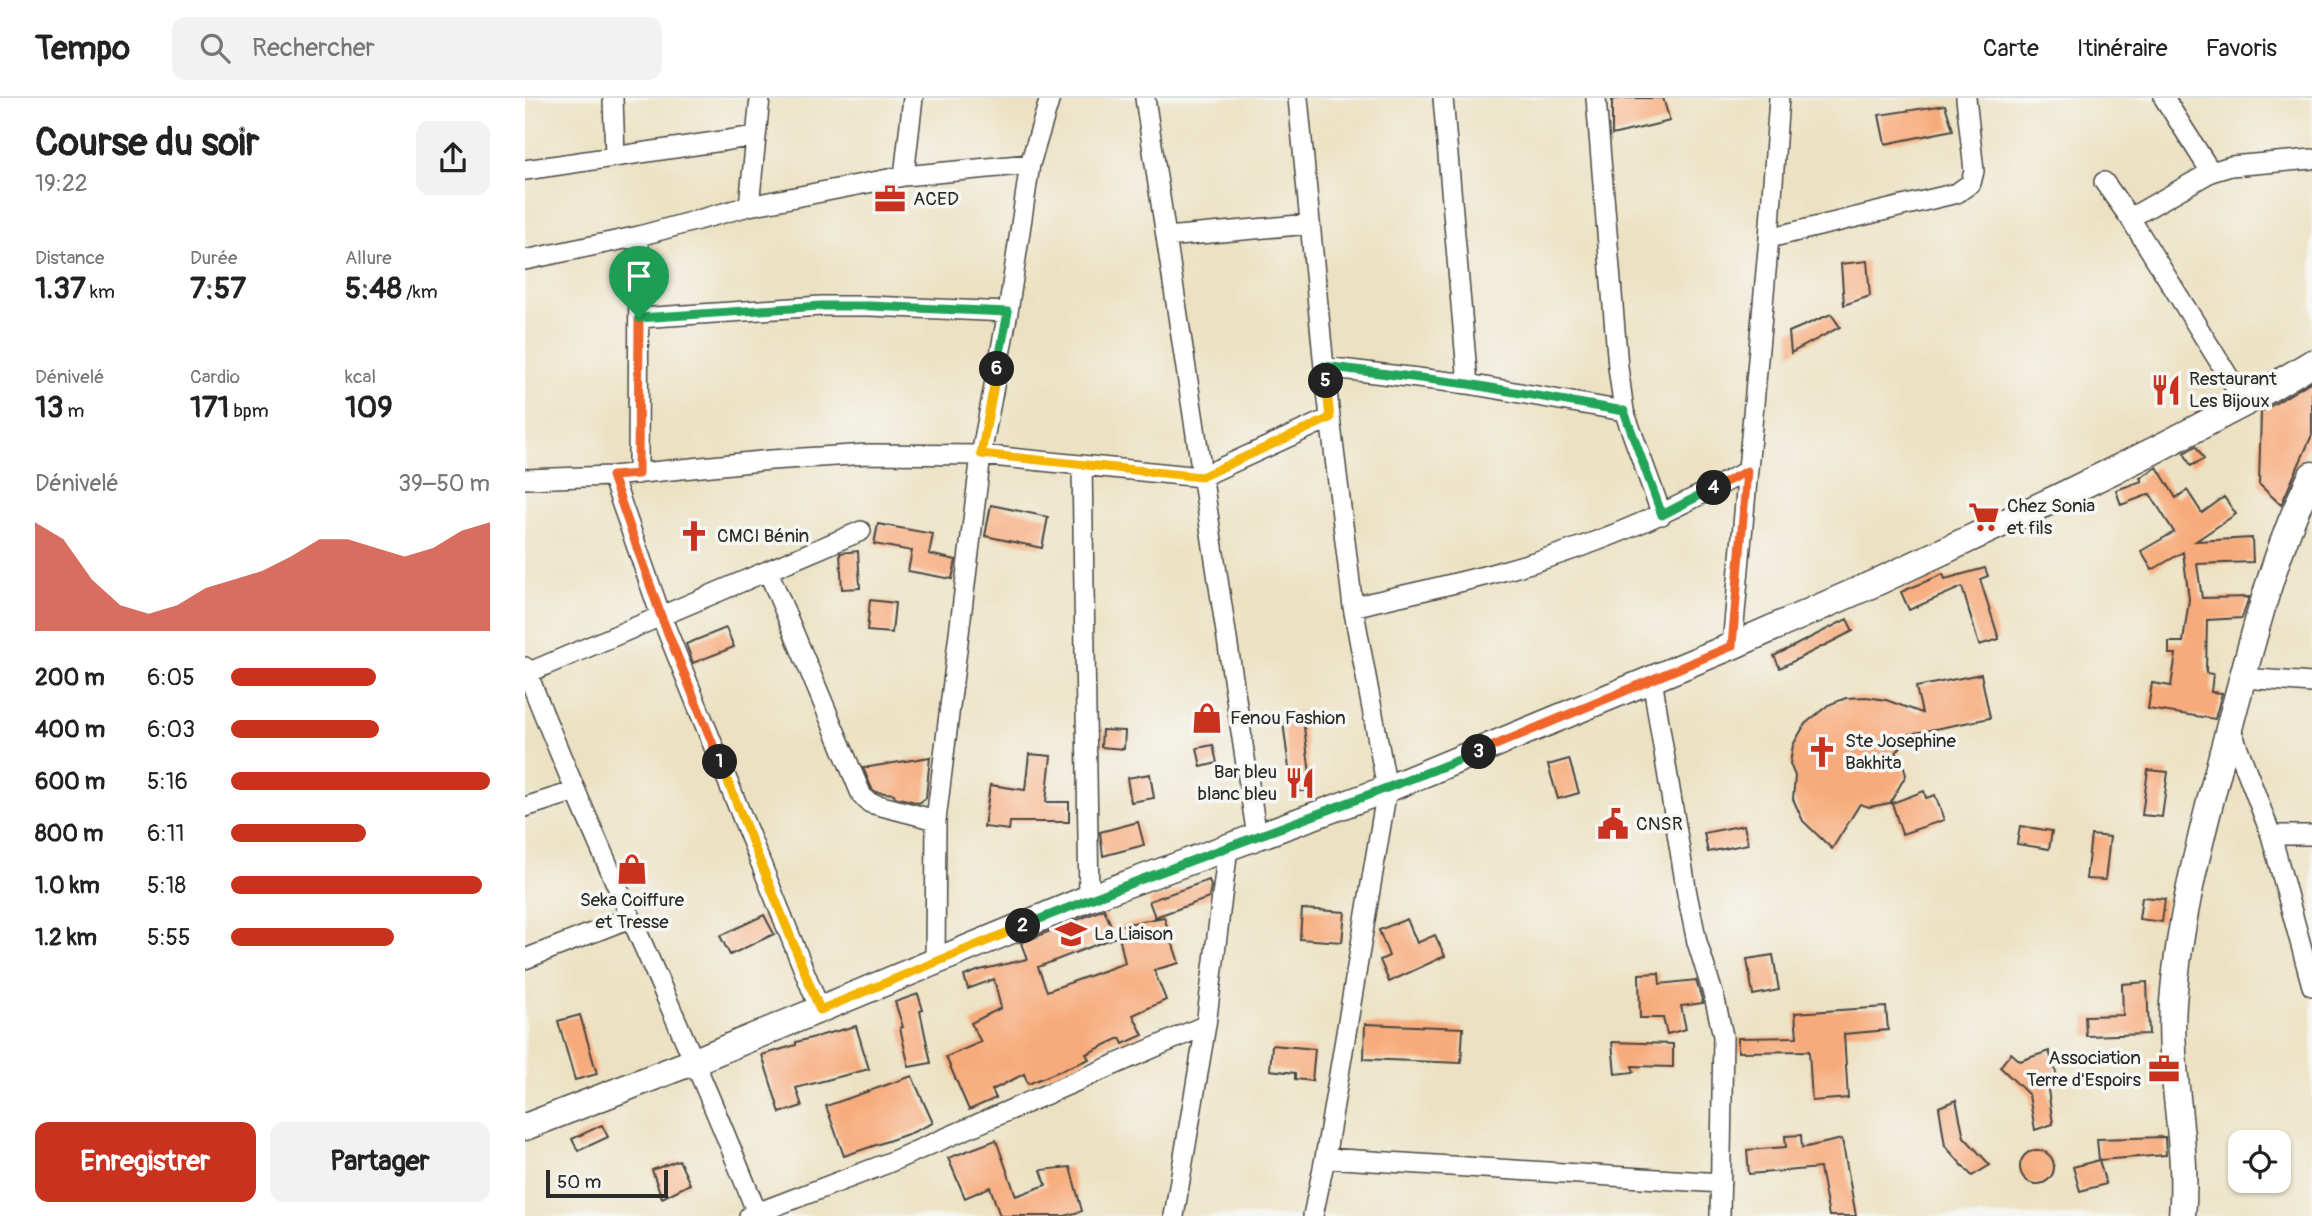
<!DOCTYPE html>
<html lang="fr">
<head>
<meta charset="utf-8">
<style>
  :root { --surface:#fff; --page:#f2f2f2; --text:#222; --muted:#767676; --line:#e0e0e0; --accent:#c8321e }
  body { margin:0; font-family:Pangolin,sans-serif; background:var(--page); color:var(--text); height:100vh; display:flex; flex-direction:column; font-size:26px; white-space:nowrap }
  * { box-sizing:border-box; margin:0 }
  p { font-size:23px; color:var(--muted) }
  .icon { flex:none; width:38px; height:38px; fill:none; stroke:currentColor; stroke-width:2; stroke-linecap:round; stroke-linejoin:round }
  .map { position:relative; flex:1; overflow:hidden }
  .side { display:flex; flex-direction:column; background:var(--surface); width:525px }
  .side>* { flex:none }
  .fabs { position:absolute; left:1703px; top:1032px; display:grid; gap:14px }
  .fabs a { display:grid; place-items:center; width:63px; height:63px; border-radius:14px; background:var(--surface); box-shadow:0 2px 5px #0004; font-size:35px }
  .scale { position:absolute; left:21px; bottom:18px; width:122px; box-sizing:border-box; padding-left:7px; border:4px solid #2b2b2b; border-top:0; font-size:19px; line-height:24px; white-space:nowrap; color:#2b2b2b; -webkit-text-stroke:5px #f6f6f2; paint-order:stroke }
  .pin { position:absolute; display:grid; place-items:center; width:60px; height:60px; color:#fff; margin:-72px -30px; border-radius:50% 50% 50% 0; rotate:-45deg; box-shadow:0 0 7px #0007 }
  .pin .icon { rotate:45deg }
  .km { position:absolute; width:35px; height:35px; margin:-18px; border-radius:50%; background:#222; color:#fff; font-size:19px; line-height:35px; text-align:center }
  .round { display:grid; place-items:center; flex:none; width:74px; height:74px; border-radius:14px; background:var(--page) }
  .overview { display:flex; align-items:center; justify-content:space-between; height:119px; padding:0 35px }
  h1 { font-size:38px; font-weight:700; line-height:52px }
  .metrics { display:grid; grid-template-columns:repeat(3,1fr); gap:10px; height:119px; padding:7px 35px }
  .metrics div { display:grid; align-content:center }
  .metrics b { font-size:30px; font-weight:700 }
  .metrics small { font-size:19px; font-weight:400 }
  .metrics p { font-size:19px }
  .chart { height:196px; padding:14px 35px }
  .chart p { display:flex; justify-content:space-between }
  .chart svg { width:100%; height:126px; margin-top:7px; fill:var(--accent); opacity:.7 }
  .primary-button { display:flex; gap:14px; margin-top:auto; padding:14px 35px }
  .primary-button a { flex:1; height:80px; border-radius:14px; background:var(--accent); color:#fff; font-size:28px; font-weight:700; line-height:80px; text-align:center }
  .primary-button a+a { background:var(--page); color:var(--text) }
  ul { padding:0 35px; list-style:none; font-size:23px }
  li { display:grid; grid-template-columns:112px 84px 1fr; align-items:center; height:52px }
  li i { height:18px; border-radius:9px; background:var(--accent) }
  header { display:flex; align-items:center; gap:42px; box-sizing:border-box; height:98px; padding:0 35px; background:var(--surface); border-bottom:2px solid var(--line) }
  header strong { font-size:33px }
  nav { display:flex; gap:38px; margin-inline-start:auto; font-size:24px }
  .search { width:490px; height:63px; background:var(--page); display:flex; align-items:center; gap:18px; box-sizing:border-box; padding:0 24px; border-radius:14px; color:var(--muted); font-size:26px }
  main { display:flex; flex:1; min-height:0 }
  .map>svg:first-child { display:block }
</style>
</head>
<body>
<header>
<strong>Tempo</strong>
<div class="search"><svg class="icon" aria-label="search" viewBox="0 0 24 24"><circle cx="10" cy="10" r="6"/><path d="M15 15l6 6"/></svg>Rechercher</div>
<nav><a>Carte</a><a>Itinéraire</a><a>Favoris</a></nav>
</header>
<main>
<section class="side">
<div class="overview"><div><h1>Course du soir</h1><p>19:22</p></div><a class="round"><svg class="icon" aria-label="share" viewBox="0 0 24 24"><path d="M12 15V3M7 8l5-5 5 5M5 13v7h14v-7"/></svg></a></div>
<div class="metrics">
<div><p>Distance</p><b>1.37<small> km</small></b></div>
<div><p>Durée</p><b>7:57</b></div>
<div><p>Allure</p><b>5:48<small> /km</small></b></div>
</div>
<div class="metrics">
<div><p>Dénivelé</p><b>13<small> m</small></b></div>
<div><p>Cardio</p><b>171<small> bpm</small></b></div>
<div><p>kcal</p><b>109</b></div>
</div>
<div class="chart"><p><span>Dénivelé</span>39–50 m</p>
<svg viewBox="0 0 160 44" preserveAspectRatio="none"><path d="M0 44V6L10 12L20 26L30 35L40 38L50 35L60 29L70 26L80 23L90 18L100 12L110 12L120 15L130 18L140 15L150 9L160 6V44z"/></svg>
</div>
<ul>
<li><b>200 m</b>6:05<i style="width:56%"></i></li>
<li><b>400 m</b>6:03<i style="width:57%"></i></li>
<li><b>600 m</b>5:16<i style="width:100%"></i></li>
<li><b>800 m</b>6:11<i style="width:52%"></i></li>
<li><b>1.0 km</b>5:18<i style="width:97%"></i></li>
<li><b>1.2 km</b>5:55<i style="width:63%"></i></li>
</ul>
<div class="primary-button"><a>Enregistrer</a><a>Partager</a></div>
</section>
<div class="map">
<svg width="1787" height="1118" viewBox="0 0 1787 1118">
  <rect width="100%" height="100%" fill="#f6f6f2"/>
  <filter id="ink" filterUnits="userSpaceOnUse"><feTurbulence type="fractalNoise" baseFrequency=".0143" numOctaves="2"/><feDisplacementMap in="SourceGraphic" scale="14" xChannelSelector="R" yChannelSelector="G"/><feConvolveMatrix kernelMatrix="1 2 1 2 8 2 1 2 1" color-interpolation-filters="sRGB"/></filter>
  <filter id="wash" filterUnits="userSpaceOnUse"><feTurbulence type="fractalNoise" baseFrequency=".00686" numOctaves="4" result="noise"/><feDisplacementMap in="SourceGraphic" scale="28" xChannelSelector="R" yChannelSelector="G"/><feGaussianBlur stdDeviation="1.57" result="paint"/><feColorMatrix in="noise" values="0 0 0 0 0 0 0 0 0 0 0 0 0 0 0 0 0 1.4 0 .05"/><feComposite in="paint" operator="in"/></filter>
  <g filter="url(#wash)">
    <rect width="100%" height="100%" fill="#ece2c3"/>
    <g id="blocks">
      <path fill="#f7ab7c" d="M 1096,0 L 1138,0 L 1145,23 L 1087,37 L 1087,2 Z
        M 1420,7 L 1428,32 L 1360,46 L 1354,17 Z
        M 1342,163 L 1345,198 L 1319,207 L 1316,166 Z
        M 1306,216 L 1315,229 L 1266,255 L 1264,234 Z
        M 1787,283 L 1787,337 L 1756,407 L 1734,386 L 1736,314 Z
        M 1671,348 L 1679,361 L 1666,368 L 1659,355 Z
        M 1632,369 L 1651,400 L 1662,392 L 1677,415 L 1699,399 L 1711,416 L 1671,443 L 1727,440 L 1728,464 L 1672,466 L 1677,500 L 1724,499 L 1717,520 L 1682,522 L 1681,575 L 1688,576 L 1686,594 L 1697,595 L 1690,621 L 1623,611 L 1627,585 L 1646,588 L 1651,556 L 1644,556 L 1644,544 L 1658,544 L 1664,501 L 1658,454 L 1627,472 L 1616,453 L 1649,434 L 1625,396 L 1596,407 L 1591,392 L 1617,383 L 1615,380 Z
        M 466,407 L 523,419 L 517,450 L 460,438 Z
        M 353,426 L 408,436 L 404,456 L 431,462 L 427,481 L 383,473 L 387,453 L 349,446 Z
        M 333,453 L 335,490 L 317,491 L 315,455 Z
        M 1460,470 L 1463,478 L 1455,481 L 1474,541 L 1454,547 L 1437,489 L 1384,512 L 1376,494 L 1418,476 L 1420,481 Z
        M 345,502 L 370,505 L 367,535 L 342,533 Z
        M 1322,521 L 1328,533 L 1255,570 L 1249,558 Z
        M 201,530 L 209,549 L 168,565 L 161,546 Z
        M 1456,576 L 1465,620 L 1385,636 L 1371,655 L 1378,666 L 1381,677 L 1365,705 L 1344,709 L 1335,706 L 1307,751 L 1278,723 L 1268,701 L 1270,678 L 1265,666 L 1268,647 L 1280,626 L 1303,607 L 1321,600 L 1341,599 L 1361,602 L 1397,615 L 1391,589 Z
        M 777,613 L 787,692 L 767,694 L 757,616 Z
        M 577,632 L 600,633 L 599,651 L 576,649 Z
        M 688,647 L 692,665 L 676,669 L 672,650 Z
        M 504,656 L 526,658 L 521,704 L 544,704 L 544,724 L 485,724 L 484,732 L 459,729 L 465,687 L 500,692 Z
        M 405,659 L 401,700 L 394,705 L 370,699 L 369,696 L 351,694 L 347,691 L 338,670 Z
        M 1044,661 L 1054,695 L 1033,701 L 1023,667 Z
        M 1623,672 L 1643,674 L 1637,719 L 1617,717 Z
        M 625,676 L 629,700 L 606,704 L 602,680 Z
        M 1399,693 L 1401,700 L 1410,697 L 1419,722 L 1377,736 L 1367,705 Z
        M 613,724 L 619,747 L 578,758 L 575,734 Z
        M 1219,727 L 1223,746 L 1183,754 L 1179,735 Z
        M 1495,728 L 1527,733 L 1524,751 L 1492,746 Z
        M 1566,737 L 1585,739 L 1580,782 L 1561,781 Z
        M 684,782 L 686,788 L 684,800 L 630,819 L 624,803 Z
        M 1617,799 L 1640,801 L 1637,824 L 1614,821 Z
        M 579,811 L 591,839 L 513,869 L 522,893 L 600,865 L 592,828 L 639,819 L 654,865 L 629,872 L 641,902 L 608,917 L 618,937 L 598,946 L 595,940 L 561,956 L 564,961 L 503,986 L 499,976 L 467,992 L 471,1000 L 444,1012 L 421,959 L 456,944 L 446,925 L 476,910 L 469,881 L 443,891 L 439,878 L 455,872 L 502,861 L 496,845 Z
        M 777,811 L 820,814 L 817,844 L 775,841 Z
        M 239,817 L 249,836 L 205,857 L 195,838 Z
        M 882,821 L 892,845 L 910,837 L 920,858 L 864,884 L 855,862 L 864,858 L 854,832 Z
        M 1248,857 L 1254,892 L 1228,897 L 1222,861 Z
        M 1134,875 L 1135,886 L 1171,882 L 1178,905 L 1156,908 L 1161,931 L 1142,936 L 1138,920 L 1115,920 L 1114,876 Z
        M 1622,884 L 1624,936 L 1561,938 L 1560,918 L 1598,917 L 1597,886 Z
        M 393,896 L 398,912 L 395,913 L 406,965 L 384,969 L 375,930 L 378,929 L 370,904 Z
        M 1361,909 L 1363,932 L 1319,936 L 1323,1000 L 1287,1003 L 1284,953 L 1213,954 L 1213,940 L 1272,939 L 1270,915 Z
        M 55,917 L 72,976 L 50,982 L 33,923 Z
        M 840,926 L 938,930 L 936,965 L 839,961 Z
        M 331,928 L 344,971 L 271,990 L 277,1008 L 255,1015 L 237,957 L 271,947 L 271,944 Z
        M 1087,944 L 1148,946 L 1148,969 L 1107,968 L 1109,974 L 1090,976 Z
        M 747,947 L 790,951 L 787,983 L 770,981 L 770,975 L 745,972 Z
        M 1524,953 L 1533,981 L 1522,985 L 1528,1026 L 1510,1032 L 1504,997 L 1475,969 L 1486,955 L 1495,963 Z
        M 387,978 L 408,1025 L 386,1035 L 319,1058 L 301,1008 Z
        M 1431,1002 L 1439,1039 L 1465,1067 L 1447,1078 L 1420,1048 L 1414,1009 Z
        M 77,1027 L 83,1039 L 53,1053 L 47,1041 Z
        M 1276,1037 L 1277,1050 L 1317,1041 L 1331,1118 L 1304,1118 L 1295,1070 L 1224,1076 L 1222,1052 L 1261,1049 L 1260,1038 Z
        M 1640,1039 L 1641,1057 L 1574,1062 L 1572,1041 Z
        M 471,1042 L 491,1098 L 521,1087 L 516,1072 L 545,1069 L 557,1113 L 540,1118 L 475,1118 L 465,1089 L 440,1100 L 423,1060 Z
        M1495 1069a17 17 0 1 1 34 0a17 17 0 1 1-34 0Z
        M 154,1062 L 165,1086 L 137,1100 L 127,1072 Z
        M 1574,1062 L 1581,1086 L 1555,1093 L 1548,1069 Z"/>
    </g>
  </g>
  <g filter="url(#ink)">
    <use href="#blocks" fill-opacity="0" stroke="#484642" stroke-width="2"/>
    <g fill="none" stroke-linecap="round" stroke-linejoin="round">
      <defs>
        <path id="street" d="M 88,0 L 90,58
          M 620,0 L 732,739
          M 773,0 L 799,269 L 828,509 L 862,691 L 800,1060 L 788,1118
          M 918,0 L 943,286
          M 1071,0 L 1093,269 L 1099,313 L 1137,417
          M 1639,0 L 1686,74 L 1706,68 L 1787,61
          M 0,72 L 231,38
          M 379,78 L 388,0
          M 1579,84 L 1605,120 L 1720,305
          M 224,108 L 235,0
          M 1605,120 L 1686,74
          M 641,139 L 785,126
          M 1244,140 L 1432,95 L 1446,85 L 1449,73 L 1441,0
          M 0,162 L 114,138 L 224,108 L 379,78 L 505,66
          M 114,220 L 296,208 L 345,208 L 483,214
          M 799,269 L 943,286 L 1099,313
          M 557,367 L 564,800
          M 113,376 L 114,138
          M 87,378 L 136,518 L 295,912
          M 0,381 L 87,378 L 246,362 L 343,356 L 456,357 L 676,379 L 805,320
          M 243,473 L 337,698 L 345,705 L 411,722
          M 828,509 C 903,491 979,476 1052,450 C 1111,430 1166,402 1222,373
          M 1207,548 L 1244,140 L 1254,0
          M 0,569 C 72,754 161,933 233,1118
          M 0,576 L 336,433
          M 1718,580 L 1787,585
          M 1127,581 L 1162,796 L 1172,844 L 1190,902 L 1198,938 L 1195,1118
          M 1705,629 L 1746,737 L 1787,888
          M 0,709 L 51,693
          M 1746,737 L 1787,737
          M 0,861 L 105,820
          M 410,865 L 411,722 L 456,357 L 483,214 L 505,66 L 525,0
          M 800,1060 L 1196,1085
          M 224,1118 L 363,1065 L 681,927
          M 649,1118 L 681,927 L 703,750"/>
        <path id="secondary" d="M 0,1029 L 170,963 L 564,800 L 862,691 L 1207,548 L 1350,485 L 1532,400 L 1628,353 L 1720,305 L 1787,265
          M 1657,1118 C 1664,1047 1643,976 1648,905 C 1655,808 1683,713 1707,619 C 1729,538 1749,453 1787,377"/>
      </defs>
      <use href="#street" stroke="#484642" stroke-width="22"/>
      <use href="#secondary" stroke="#484642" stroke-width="29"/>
      <use href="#street" stroke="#fff" stroke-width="19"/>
      <use href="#secondary" stroke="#fff" stroke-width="26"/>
    </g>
  </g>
  <g fill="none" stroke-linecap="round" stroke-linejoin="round" filter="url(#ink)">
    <defs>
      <path id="split-1" d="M 114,220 L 113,376 L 87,378 L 136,518 L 195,664"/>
      <path id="split-2" d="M 195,664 L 295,912 L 498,828"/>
      <path id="split-3" d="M 498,828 C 648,766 803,715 954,654"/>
      <path id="split-4" d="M 954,654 L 1207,548 L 1222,373 L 1189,390"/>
      <path id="split-5" d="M 801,283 L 799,268 L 943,286 L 1099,313 L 1137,417 L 1189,390"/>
      <path id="split-6" d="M 472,271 L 456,356 L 676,379 L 805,320 L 801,283"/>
      <path id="split-7" d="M 114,220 L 296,208 L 345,208 L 483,214 L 472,271"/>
    </defs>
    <use href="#split-1" stroke="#fff" stroke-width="14"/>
    <use href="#split-2" stroke="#fff" stroke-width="14"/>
    <use href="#split-3" stroke="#fff" stroke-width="14"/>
    <use href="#split-4" stroke="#fff" stroke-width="14"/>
    <use href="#split-5" stroke="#fff" stroke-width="14"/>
    <use href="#split-6" stroke="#fff" stroke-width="14"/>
    <use href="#split-7" stroke="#fff" stroke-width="14"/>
    <use href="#split-1" stroke="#f0652b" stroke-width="9"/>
    <use href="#split-2" stroke="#f5b400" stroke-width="9"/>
    <use href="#split-3" stroke="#22a559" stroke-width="9"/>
    <use href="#split-4" stroke="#f0652b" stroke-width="9"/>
    <use href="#split-5" stroke="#22a559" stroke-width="9"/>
    <use href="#split-6" stroke="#f5b400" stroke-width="9"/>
    <use href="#split-7" stroke="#22a559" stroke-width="9"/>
  </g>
  <defs>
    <symbol id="office-bare" viewBox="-9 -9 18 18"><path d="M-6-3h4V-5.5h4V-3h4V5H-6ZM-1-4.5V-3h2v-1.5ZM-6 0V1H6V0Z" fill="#c8321e" stroke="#f6f6f2" stroke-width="2.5" paint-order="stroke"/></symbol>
    <symbol id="restaurant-bare" viewBox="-9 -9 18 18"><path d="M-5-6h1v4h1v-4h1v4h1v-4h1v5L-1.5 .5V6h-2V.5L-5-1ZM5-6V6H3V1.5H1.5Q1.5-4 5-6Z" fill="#c8321e" stroke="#f6f6f2" stroke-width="2.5" paint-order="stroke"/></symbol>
    <symbol id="supermarket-bare" viewBox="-9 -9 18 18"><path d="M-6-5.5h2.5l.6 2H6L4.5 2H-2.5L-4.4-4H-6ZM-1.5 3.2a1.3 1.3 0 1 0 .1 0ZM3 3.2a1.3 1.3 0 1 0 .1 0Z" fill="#c8321e" stroke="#f6f6f2" stroke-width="2.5" paint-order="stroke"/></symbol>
    <symbol id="church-bare" viewBox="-9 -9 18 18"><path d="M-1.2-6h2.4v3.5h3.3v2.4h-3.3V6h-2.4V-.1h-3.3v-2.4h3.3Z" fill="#c8321e" stroke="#f6f6f2" stroke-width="2.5" paint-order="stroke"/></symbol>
    <symbol id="shop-bare" viewBox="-9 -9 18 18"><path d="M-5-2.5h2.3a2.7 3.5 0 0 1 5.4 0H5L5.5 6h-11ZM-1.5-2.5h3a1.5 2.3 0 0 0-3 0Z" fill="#c8321e" stroke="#f6f6f2" stroke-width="2.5" paint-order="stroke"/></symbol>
    <symbol id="civic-bare" viewBox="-9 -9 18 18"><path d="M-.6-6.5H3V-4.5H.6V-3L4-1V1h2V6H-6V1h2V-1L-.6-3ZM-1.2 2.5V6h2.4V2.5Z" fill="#c8321e" stroke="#f6f6f2" stroke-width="2.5" paint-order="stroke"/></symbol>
    <symbol id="school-bare" viewBox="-9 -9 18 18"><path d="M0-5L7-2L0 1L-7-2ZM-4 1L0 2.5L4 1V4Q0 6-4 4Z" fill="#c8321e" stroke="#f6f6f2" stroke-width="2.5" paint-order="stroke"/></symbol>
  </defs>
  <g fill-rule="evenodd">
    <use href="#office-bare" x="343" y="79" width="44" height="44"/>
    <use href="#restaurant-bare" x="1619" y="270" width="44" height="44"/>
    <use href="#supermarket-bare" x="1437" y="397" width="44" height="44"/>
    <use href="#church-bare" x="147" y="416" width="44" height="44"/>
    <use href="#shop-bare" x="660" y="598" width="44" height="44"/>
    <use href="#church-bare" x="1275" y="632" width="44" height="44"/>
    <use href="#restaurant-bare" x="753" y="663" width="44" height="44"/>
    <use href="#civic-bare" x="1066" y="704" width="44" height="44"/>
    <use href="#shop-bare" x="85" y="749" width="44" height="44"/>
    <use href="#school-bare" x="524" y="814" width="44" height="44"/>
    <use href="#office-bare" x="1617" y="949" width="44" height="44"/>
  </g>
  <g text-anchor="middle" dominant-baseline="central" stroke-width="7" stroke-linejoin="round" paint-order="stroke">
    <g font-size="19" fill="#2b2b2b" stroke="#f6f6f2" text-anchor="start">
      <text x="388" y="101">ACED</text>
      <text x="1664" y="281">Restaurant<tspan x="1664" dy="22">Les Bijoux</tspan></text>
      <text x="1482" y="408">Chez Sonia<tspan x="1482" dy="22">et fils</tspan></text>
      <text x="192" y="438">CMCI Bénin</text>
      <text x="705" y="620">Fenou Fashion</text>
      <text x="1320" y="643">Ste Josephine<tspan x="1320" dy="22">Bakhita</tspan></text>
      <text x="752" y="674" text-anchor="end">Bar bleu<tspan x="752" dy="22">blanc bleu</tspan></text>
      <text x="1111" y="726">CNSR</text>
      <text x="107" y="802" text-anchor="middle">Seka Coiffure<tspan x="107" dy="22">et Tresse</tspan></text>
      <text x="569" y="836">La Liaison</text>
      <text x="1616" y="960" text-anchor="end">Association<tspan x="1616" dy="22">Terre d'Espoirs</tspan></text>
    </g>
  </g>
</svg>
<div class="fabs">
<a><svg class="icon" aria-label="locate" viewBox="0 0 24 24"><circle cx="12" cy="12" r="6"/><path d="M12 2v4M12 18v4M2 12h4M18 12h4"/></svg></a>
</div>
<div class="scale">50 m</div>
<div class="pin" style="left:114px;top:220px;background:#1e9e55"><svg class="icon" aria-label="arrive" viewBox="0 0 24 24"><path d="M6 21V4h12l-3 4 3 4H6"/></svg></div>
<b class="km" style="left:195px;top:664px">1</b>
<b class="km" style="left:498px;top:828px">2</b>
<b class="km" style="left:954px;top:654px">3</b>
<b class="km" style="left:1189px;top:390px">4</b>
<b class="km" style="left:801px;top:283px">5</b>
<b class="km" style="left:472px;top:271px">6</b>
</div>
</main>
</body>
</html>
